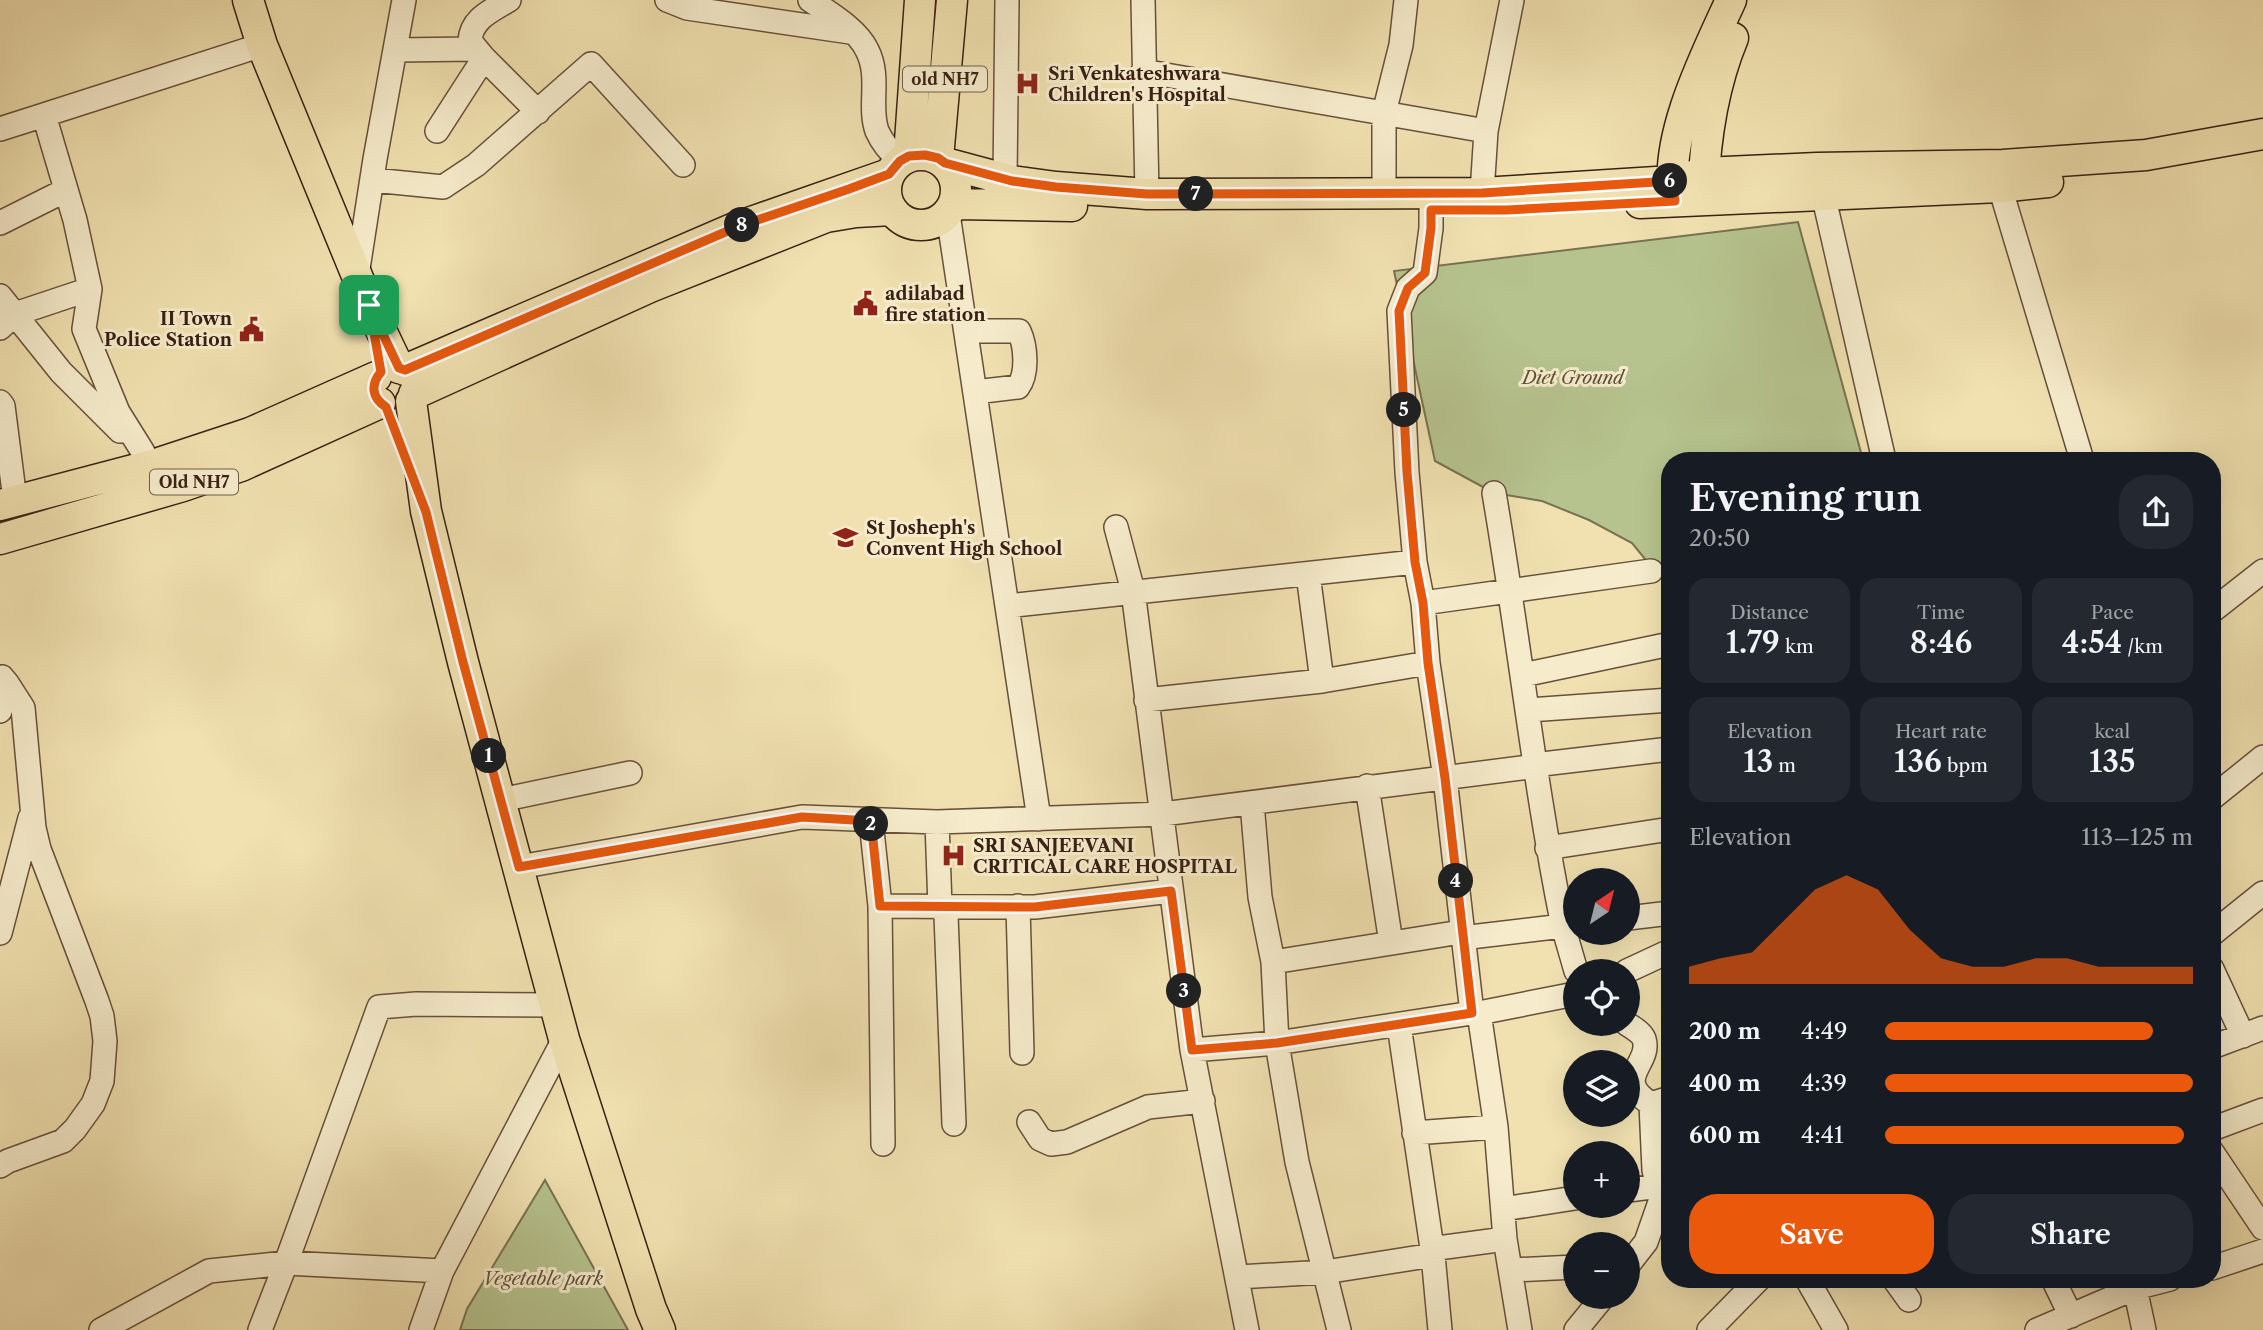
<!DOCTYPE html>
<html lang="en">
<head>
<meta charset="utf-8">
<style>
  :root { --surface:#171b24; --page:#242831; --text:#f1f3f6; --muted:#9ea1a6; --accent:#ea580c }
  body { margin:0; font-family:"Libre Caslon Text",serif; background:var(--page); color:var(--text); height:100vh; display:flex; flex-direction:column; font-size:26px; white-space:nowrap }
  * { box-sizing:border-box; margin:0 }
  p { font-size:23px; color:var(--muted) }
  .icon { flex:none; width:38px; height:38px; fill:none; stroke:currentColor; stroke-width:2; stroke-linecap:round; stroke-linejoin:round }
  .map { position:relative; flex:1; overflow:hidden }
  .panel { position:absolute; left:1661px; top:452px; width:560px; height:836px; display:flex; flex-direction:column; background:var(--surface); border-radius:28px; box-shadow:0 7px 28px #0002 }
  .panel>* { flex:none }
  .needle { width:46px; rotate:35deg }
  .tools { position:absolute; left:1563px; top:868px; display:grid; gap:14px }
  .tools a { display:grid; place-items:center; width:77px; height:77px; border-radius:50%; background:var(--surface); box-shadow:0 7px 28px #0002; font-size:35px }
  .pin { position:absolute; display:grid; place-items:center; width:60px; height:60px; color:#fff; margin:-30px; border-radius:14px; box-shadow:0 4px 10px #0006 }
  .km { position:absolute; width:35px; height:35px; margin:-18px; border-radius:50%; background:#222; color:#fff; font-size:19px; line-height:35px; text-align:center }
  .round { display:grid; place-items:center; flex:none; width:74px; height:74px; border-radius:28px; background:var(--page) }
  .headline { display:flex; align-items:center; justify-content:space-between; height:119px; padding:0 28px }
  h1 { font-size:38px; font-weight:600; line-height:52px }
  .figures { display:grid; grid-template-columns:repeat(3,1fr); gap:10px; height:119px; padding:7px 28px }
  .figures div { display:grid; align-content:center; border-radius:18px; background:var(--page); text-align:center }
  .figures b { font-size:30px; font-weight:600 }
  .figures small { font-size:19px; font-weight:400 }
  .figures p { font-size:19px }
  .chart { height:196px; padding:14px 28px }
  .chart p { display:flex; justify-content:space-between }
  .chart svg { width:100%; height:126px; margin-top:7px; fill:var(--accent); opacity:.7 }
  .cta { display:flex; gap:14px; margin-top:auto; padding:14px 28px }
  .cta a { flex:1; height:80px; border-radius:28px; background:var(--accent); color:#fff; font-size:28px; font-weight:600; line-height:80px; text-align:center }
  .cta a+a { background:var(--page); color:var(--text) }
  ul { padding:0 28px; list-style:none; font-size:23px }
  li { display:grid; grid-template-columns:112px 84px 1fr; align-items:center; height:52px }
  li i { height:18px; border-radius:9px; background:var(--accent) }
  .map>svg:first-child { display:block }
</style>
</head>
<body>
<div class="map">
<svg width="2263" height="1330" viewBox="0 0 2263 1330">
  <rect width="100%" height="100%" fill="#f1e1b0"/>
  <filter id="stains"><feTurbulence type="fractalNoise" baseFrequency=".00286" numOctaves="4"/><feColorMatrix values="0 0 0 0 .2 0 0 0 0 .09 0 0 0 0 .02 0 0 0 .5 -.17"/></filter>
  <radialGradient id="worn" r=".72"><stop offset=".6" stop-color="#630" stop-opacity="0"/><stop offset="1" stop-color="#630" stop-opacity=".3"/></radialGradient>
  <path fill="#b6c38e" stroke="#787252" stroke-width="2" d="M 1798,222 L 1863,460 L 1670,460 L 1669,572 L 1654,570 L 1632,543 L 1589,520 L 1542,501 L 1494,493 L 1435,461 L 1394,271 Z
    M 545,1180 L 628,1330 L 460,1330 L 467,1309 Z"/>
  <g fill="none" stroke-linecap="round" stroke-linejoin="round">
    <defs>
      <path id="minor" d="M 667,0 L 687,8 L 850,32
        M 810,0 C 829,13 857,29 867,50 C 881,77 868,106 877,131 C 882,142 891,153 900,161
        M 1143,0 L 1147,194
        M 395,50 L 475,49
        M 484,58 L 538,112
        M 1143,71 L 1486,131
        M 44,115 L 262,45
        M 0,129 L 44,115 L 75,220 L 90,289 L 84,329 L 118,412 L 143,452
        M 437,131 L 484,58 L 470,41 C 471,19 491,11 509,0
        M 373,180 L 443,187 L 476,165 L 591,64 L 683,165
        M 1005,180 L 1007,0
        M 1820,181 L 1884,460
        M 2000,187 L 2082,460
        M 1482,193 L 1486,131 L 1512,0
        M 1384,195 L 1384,113 L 1401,45 L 1406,0
        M 1431,210 L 1431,228 L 1425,273 L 1408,288 L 1399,311 L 1407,472 L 1415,562 L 1423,603 L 1428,663 L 1445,778 L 1472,1013 L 1479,1013
        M 948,214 L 1039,819
        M 0,223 L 66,190
        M 357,275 L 375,159 L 404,0
        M 0,296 L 61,372 L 120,431
        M 0,328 L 15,314 L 90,289
        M 966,331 L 1019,331 C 1026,346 1028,374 1018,387 L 975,392
        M 0,402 L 3,406 L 15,500
        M 1494,493 C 1519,638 1534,783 1563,926 L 1575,925
        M 1116,527 L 1133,591 L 1192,1050 L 1247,1330
        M 1308,574 L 1322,681
        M 1423,603 L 1651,571
        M 1007,606 L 1415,562
        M 2212,611 L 2263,571
        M 1523,675 L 1670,644
        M 1146,700 L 1322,681 L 1428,663
        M 1529,710 L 1670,700
        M 0,711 L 5,697 L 7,683 L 2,677
        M 1534,765 L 1670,749
        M 1367,786 L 1391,943
        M 2212,798 L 2263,757
        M 501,800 L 630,773
        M 1252,803 L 1260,897 L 1273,962 L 1277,1043 L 1297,1162 L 1339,1330
        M 871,821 L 880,906 L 883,1144
        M 937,822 L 940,907 L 946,915 L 954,1124
        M 1547,848 L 1670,829
        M 519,867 L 802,817 L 937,822 L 1163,814 L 1536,766
        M 880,906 L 1035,907 L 1171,891
        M 1018,906 L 1022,1053
        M 1628,918 L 1670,913
        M 0,933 L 30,818
        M 2212,934 L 2263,893
        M 1462,938 L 1563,926 L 1576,971
        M 1273,962 L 1461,932
        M 2212,969 L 2243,1036
        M 1627,971 L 1670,951
        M 1627,1024 C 1633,1028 1641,1032 1644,1039 C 1652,1064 1611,1078 1651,1104 L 1670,1098
        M 1399,1025 L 1433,1255 L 1440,1330
        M 2212,1047 L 2263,1028
        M 1192,1050 L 1277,1043 L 1472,1013
        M 1029,1122 L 1040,1139 L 1051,1144 L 1067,1142 L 1148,1107 L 1203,1101
        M 2212,1129 L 2263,1110
        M 1414,1133 L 1496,1127
        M 2212,1152 L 2263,1228
        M 0,1166 L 8,1161 L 63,1141 L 75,1129 L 93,1104 L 102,1081 L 105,1041 L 102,1016 L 97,1001 L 39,849 L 34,828 L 23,708 L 7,683
        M 1628,1190 L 1659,1186
        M 1503,1209 L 1575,1198
        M 1628,1265 L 1646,1242 L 1661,1199 L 1654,1170 L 1651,1104
        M 2212,1268 L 2263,1251
        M 1512,1270 L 1575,1267
        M 1238,1277 L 1325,1272 L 1433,1255 L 1438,1248 L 1505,1239
        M 1807,1279 L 1836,1330
        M 1894,1279 L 1909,1300
        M 2053,1279 L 2071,1316
        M 2135,1288 L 2144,1330
        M 101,1330 L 209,1271 L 286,1263 L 442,1271
        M 260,1330 L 286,1263 L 379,1007 L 416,1004 L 554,1005
        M 421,1330 L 442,1271 L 564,1039
        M 1520,1330 L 1505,1239 L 1496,1127 L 1479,1013 L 1575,994
        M 1576,1330 L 1603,1297
        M 1709,1330 L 1759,1279
        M 2037,1330 L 2135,1288 L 2170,1279"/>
      <path id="major" d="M 248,0 L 262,45 L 369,305 L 399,368
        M886 190a35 35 0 1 1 70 0a35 35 0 1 1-70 0Z
        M 909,156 L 920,0
        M 938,158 L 952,0
        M 945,163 L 1012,181 L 1056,187 L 1147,194 L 1482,193 L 1672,181 L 1704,173 L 1817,168 L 2003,165 L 2146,155 L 2263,134
        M 1703,192 C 1705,140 1713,86 1733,38
        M 1674,197 C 1664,136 1706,55 1731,0
        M 1640,203 L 2000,187 L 2048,182
        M 954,204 L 1072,206
        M 405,370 L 737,227 L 889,174
        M 414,394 L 650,287 L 826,217 L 856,212 L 892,210
        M 411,401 L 426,511 L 463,662 L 564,1039 L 651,1309 L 660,1330
        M 0,505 L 156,464 L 250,433 L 376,377
        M 0,539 L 183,486 L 241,466 L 380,403"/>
    </defs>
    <use href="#minor" stroke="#67503c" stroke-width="26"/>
    <use href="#major" stroke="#392015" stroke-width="33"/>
    <use href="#minor" stroke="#f6eccc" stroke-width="23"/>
    <use href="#major" stroke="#f1e1b0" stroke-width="30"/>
  </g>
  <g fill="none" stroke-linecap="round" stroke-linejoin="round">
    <defs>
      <path id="route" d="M 925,155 L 938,158 L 945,163 L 1012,181 L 1056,187 L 1147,194 L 1482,193 L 1672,181 L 1675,201 L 1507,210 L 1431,210 L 1431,228 L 1425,273 L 1408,288 L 1399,311 L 1407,472 L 1415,562 L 1423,603 L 1428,663 L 1445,778 L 1472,1013 L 1277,1043 L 1192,1050 L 1171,891 L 1035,907 L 880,906 L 871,821 L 802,817 L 519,867 L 463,662 L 426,512 L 386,407 C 372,398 370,385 381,372 L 369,305 L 399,368 L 405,370 L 737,227 L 849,189 L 889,174 L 900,161 L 909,156 Z"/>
    </defs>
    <use href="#route" stroke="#fff" stroke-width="14"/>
    <use href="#route" stroke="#ea580c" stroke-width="9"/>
  </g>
  <defs>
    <symbol id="hospital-bare" viewBox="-9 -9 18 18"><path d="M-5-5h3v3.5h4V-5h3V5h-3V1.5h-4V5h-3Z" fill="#8f2418" stroke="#f6eccc" stroke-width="2.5" paint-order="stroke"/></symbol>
    <symbol id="civic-bare" viewBox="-9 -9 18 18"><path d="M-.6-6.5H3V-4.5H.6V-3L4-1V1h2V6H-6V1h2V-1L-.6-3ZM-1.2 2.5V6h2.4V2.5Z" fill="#8f2418" stroke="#f6eccc" stroke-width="2.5" paint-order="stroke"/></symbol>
    <symbol id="school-bare" viewBox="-9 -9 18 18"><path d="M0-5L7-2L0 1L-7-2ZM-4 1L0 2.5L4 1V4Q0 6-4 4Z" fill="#8f2418" stroke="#f6eccc" stroke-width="2.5" paint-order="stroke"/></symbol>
  </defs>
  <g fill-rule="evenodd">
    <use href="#hospital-bare" x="1010" y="66" width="35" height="35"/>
    <use href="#civic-bare" x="848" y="286" width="35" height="35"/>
    <use href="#civic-bare" x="234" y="312" width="35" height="35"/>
    <use href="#school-bare" x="828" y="520" width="35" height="35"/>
    <use href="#hospital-bare" x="936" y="838" width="35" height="35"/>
  </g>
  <g text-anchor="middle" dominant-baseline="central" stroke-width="6" stroke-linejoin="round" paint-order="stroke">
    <g fill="#f6eccc" stroke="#725d4c" stroke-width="2">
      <rect x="903" y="66.5" width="84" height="25" rx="5"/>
      <rect x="150" y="469.5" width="88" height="25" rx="5"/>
    </g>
    <g font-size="16" font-weight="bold" fill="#392015">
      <text x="945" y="79">old NH7</text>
      <text x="194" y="482">Old NH7</text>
    </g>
    <g font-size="18" font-weight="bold" fill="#392015" stroke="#f6eccc" text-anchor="start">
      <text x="1048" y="74">Sri Venkateshwara<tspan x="1048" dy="21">Children's Hospital</tspan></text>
      <text x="885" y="294">adilabad<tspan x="885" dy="21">fire station</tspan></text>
      <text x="232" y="319" text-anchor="end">II Town<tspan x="232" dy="21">Police Station</tspan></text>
      <text x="866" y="528">St Josheph's<tspan x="866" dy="21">Convent High School</tspan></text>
      <text x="973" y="846">SRI SANJEEVANI<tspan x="973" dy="21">CRITICAL CARE HOSPITAL</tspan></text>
    </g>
    <g font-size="18" font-style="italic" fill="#5e5139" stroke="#f6eccc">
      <text x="1573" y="378">Diet Ground</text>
      <text x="543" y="1279">Vegetable park</text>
    </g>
  </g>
  <rect width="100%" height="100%" filter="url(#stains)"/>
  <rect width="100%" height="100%" fill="url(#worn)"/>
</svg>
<div class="tools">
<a><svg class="needle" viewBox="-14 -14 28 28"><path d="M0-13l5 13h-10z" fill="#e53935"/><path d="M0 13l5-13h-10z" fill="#9ea1a6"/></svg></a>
<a><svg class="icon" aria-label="locate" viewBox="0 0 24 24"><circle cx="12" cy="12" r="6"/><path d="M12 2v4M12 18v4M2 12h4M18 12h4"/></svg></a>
<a><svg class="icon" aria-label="layers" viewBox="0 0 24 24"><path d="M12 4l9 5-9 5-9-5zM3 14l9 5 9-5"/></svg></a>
<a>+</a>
<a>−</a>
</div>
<div class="pin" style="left:369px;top:305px;background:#1e9e55"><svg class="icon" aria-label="arrive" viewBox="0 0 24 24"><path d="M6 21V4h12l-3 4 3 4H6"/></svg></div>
<b class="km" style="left:489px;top:756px">1</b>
<b class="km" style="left:871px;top:824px">2</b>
<b class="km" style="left:1184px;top:991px">3</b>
<b class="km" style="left:1456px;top:881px">4</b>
<b class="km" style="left:1404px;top:410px">5</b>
<b class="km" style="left:1670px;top:181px">6</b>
<b class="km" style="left:1196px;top:194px">7</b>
<b class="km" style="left:742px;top:225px">8</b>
<section class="panel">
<div class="headline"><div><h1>Evening run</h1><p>20:50</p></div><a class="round"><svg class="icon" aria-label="share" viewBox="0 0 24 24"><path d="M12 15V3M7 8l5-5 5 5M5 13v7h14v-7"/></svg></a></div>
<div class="figures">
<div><p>Distance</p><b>1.79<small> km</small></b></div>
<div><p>Time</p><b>8:46</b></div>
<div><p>Pace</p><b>4:54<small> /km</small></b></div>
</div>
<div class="figures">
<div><p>Elevation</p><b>13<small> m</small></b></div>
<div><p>Heart rate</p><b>136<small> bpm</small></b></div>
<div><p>kcal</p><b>135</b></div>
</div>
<div class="chart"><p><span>Elevation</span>113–125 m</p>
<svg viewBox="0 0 160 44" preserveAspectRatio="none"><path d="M0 44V38L10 35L20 33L30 22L40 11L50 6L60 11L70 25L80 35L90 38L100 38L110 35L120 35L130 38L140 38L150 38L160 38V44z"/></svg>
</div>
<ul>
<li><b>200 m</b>4:49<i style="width:87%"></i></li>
<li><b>400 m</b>4:39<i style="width:100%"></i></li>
<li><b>600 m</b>4:41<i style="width:97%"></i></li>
</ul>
<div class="cta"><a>Save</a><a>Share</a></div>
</section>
</div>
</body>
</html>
